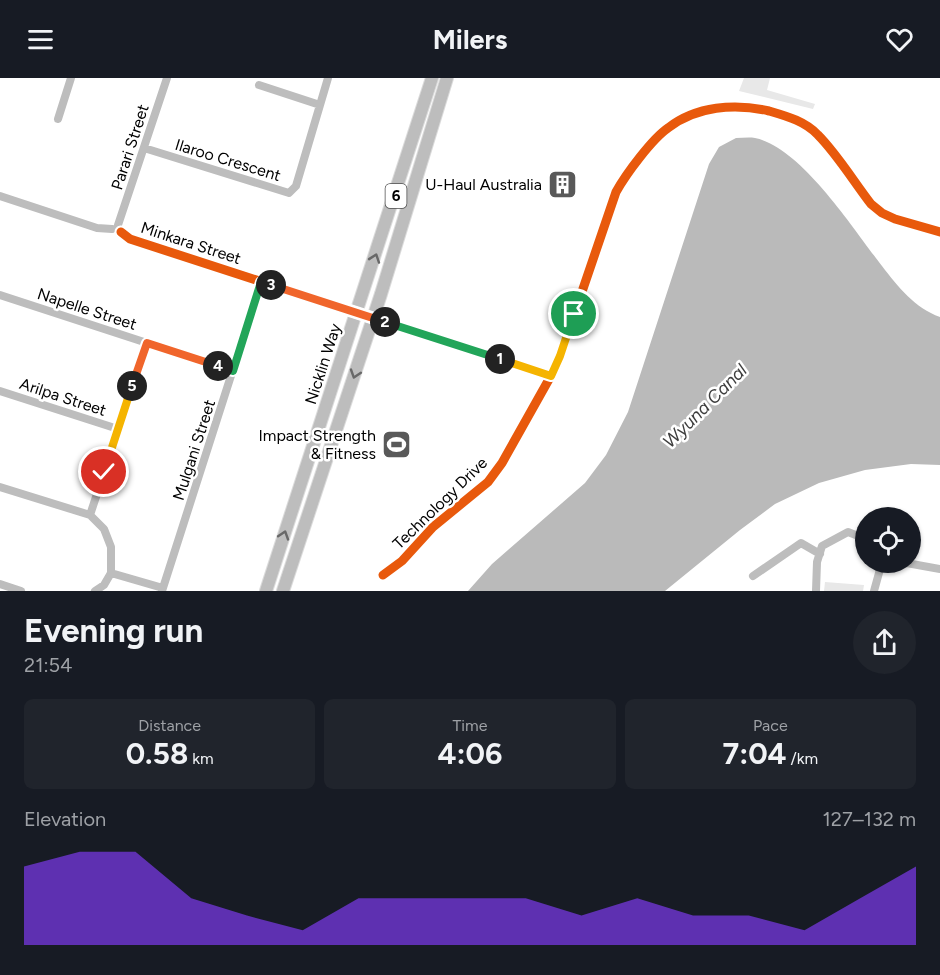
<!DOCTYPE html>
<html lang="en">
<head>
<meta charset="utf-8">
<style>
  :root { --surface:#171b24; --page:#20242c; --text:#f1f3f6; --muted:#9ea1a6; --accent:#7c3aed }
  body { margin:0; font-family:Figtree,sans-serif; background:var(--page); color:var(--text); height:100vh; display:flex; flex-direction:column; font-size:22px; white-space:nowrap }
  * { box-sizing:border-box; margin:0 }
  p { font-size:20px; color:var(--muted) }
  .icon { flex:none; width:33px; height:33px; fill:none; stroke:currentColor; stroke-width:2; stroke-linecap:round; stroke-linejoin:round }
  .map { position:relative; height:513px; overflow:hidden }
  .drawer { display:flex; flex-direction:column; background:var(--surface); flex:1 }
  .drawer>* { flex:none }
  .tools { position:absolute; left:855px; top:429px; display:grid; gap:12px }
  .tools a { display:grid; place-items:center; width:66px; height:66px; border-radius:50%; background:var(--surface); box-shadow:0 2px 4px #0004; font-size:30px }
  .pin { position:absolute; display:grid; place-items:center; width:51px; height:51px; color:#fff; margin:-26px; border:3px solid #fff; border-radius:50%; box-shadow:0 2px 6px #0007 }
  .km { position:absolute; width:30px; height:30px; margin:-15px; border-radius:50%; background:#222; color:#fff; font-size:16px; line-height:30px; text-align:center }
  .round { display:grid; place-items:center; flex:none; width:63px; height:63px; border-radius:32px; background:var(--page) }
  .headline { display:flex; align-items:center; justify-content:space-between; height:102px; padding:0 24px }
  h1 { font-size:33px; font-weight:700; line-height:45px }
  .metrics { display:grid; grid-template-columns:repeat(3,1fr); gap:9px; height:102px; padding:6px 24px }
  .metrics div { display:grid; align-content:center; border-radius:9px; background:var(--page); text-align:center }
  .metrics b { font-size:30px; font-weight:700 }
  .metrics small { font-size:16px; font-weight:400 }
  .metrics p { font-size:16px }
  .chart { height:168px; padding:12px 24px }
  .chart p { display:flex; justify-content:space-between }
  .chart svg { width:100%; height:108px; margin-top:6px; fill:var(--accent); opacity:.7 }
  header { display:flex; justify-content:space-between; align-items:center; height:78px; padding:0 24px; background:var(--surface); font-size:27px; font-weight:700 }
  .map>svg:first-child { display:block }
</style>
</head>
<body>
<header><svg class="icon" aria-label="menu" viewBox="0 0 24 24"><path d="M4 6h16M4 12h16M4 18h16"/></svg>Milers<svg class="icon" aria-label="heart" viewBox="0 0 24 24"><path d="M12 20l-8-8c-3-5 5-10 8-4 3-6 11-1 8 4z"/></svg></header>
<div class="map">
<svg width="940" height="513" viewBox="0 0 940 513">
  <rect width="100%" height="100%" fill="#fff"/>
  <path fill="#e8e8e8" d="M 744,0 L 770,0 L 767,12 L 815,26 L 813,31 L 739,13 Z
    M 825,504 L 864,507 L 863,513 L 824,513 Z"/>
  <path fill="#bababa" d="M 736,60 C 742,60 749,59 755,60 C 801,69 854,152 882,188 C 898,209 915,230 940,239 L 940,387 L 911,386 L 865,392 L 819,405 L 775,426 L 740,452 L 665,513 L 468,513 L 492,486 L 585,405 L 606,377 L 628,334 L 709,86 L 719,69 Z"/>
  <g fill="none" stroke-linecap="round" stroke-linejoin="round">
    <defs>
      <path id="trunk" d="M 266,513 L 432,0
        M 283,513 L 381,216 L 447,0"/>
    </defs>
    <use href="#trunk" stroke="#dbdbdb" stroke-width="14"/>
    <path stroke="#bdbdbd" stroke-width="8" d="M 259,7 L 320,27
      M 58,41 L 71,0
      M 144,70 L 289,115 L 296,108 L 328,0
      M 0,118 L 97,150 L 112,151
      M 118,147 L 167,0
      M 121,154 L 130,161 L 551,298
      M 0,217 L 233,293
      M 0,313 L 118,351
      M 0,409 L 90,437 L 104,451 L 111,469 L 111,495 L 104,507 L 95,513
      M 90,437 L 147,265
      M 901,484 L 940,491
      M 111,495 L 163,510
      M 383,497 L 402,483 L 433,449 L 488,404 L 502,385 L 557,287 L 616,114 C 626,96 652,61 668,50 C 696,28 735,25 769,33 C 786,38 805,43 818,57 C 837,76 854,104 871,126 L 882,135 L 895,141 L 940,154
      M 753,498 L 801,465 L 820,476
      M 0,506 L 21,513
      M 162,513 L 261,204
      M 816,513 L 817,484 L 822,468 L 848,454 L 866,461
      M 874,513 L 882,484"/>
    <use href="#trunk" stroke="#bdbdbd" stroke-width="12"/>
    <defs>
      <path id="cycleway" d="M 121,154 L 130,161 L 551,298
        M 383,497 L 402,483 L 433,449 L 488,404 L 502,385 L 557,287 L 616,114 C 626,96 652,61 668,50 C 696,28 735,25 769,33 C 786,38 805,43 818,57 C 837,76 854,104 871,126 L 882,135 L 895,141 L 940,154"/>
    </defs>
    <use href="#cycleway" stroke="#fff" stroke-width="13"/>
    <use href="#cycleway" stroke="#e8590c" stroke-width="9"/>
  </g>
  <defs><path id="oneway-chevron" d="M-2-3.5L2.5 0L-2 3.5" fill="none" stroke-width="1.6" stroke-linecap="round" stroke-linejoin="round" transform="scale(1.5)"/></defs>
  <g stroke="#686868">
    <use href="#oneway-chevron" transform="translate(375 180) rotate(-71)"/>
    <use href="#oneway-chevron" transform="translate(355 296) rotate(108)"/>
    <use href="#oneway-chevron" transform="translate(284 457) rotate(-72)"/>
  </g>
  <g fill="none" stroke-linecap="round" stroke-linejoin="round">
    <defs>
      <path id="split-1" d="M 500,281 L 551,298 L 560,278 L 574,236"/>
      <path id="split-2" d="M 385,244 L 500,281"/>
      <path id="split-3" d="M 271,207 L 385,244"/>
      <path id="split-4" d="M 218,288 L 233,293 L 261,204 L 271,207"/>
      <path id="split-5" d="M 132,308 L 147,265 L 218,288"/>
      <path id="split-6" d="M 104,394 L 132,308"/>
    </defs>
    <use href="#split-1" stroke="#fff" stroke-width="12"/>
    <use href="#split-2" stroke="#fff" stroke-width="12"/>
    <use href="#split-3" stroke="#fff" stroke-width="12"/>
    <use href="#split-4" stroke="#fff" stroke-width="12"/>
    <use href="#split-5" stroke="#fff" stroke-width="12"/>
    <use href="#split-6" stroke="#fff" stroke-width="12"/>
    <use href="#split-1" stroke="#f5b400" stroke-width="8"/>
    <use href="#split-2" stroke="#22a559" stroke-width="8"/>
    <use href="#split-3" stroke="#f0652b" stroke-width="8"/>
    <use href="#split-4" stroke="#22a559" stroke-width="8"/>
    <use href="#split-5" stroke="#f0652b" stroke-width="8"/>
    <use href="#split-6" stroke="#f5b400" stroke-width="8"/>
  </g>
  <defs>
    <symbol id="building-square" viewBox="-11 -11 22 22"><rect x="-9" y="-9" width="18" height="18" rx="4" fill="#595959" stroke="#fff"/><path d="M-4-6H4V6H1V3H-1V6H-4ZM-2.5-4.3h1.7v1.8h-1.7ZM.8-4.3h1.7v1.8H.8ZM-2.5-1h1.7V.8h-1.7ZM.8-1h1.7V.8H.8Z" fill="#fff"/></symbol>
    <symbol id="stadium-square" viewBox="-11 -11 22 22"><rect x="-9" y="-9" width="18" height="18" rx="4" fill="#595959" stroke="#fff"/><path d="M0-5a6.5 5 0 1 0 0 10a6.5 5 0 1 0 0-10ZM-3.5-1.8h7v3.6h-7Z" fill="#fff"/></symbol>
  </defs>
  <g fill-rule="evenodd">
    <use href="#building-square" x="546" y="90" width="33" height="33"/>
    <use href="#stadium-square" x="380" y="350" width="33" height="33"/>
  </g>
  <g text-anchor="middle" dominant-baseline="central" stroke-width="5" stroke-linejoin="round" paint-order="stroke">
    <rect fill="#fff" stroke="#4c4c4c" stroke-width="1.5" x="385.5" y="106" width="21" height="24" rx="4.5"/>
    <g font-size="15" font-weight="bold" fill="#000">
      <text x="396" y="118">6</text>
    </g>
    <g font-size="16" fill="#000" stroke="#fff">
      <text transform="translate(130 69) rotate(-72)">Parari Street</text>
      <text transform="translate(228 82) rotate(17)">Ilaroo Crescent</text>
      <text transform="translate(191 165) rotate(18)">Minkara Street</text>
      <text transform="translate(87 231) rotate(18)">Napelle Street</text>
      <text transform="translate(323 286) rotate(-72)">Nicklin Way</text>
      <text transform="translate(63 319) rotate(18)">Arilpa Street</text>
      <text transform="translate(194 372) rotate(-72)">Mulgani Street</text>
      <text transform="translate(440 425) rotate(-44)">Technology Drive</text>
    </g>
    <g font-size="16" fill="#000" stroke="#fff" text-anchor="end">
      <text x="542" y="106">U-Haul Australia</text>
      <text x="376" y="357">Impact Strength<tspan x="376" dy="18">&amp; Fitness</tspan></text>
    </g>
    <g font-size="18" font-style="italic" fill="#3e3e3e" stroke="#fff">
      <text transform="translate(705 328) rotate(-45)">Wyuna Canal</text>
    </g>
  </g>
</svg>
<div class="tools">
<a><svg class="icon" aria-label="locate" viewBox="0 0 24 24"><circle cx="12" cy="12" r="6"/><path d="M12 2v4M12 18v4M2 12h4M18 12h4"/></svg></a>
</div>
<div class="pin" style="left:574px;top:236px;background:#1e9e55"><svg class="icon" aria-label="arrive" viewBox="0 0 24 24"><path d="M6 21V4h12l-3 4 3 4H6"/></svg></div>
<div class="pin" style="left:104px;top:394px;background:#d93025"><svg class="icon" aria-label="check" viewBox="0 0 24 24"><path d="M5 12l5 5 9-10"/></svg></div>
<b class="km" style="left:500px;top:281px">1</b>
<b class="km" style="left:385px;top:244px">2</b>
<b class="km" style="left:271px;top:207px">3</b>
<b class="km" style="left:218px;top:288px">4</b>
<b class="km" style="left:132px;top:308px">5</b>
</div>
<section class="drawer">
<div class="headline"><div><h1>Evening run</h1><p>21:54</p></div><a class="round"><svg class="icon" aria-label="share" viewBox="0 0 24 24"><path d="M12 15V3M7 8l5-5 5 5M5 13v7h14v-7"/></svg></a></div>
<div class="metrics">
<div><p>Distance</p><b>0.58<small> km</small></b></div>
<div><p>Time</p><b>4:06</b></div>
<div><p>Pace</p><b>7:04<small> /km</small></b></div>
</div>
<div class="chart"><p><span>Elevation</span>127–132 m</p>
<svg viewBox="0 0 160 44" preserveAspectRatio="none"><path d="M0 44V12L10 6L20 6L30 25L40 32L50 38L60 25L70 25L80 25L90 25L100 32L110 25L120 32L130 32L140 38L150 25L160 12V44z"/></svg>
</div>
</section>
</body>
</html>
